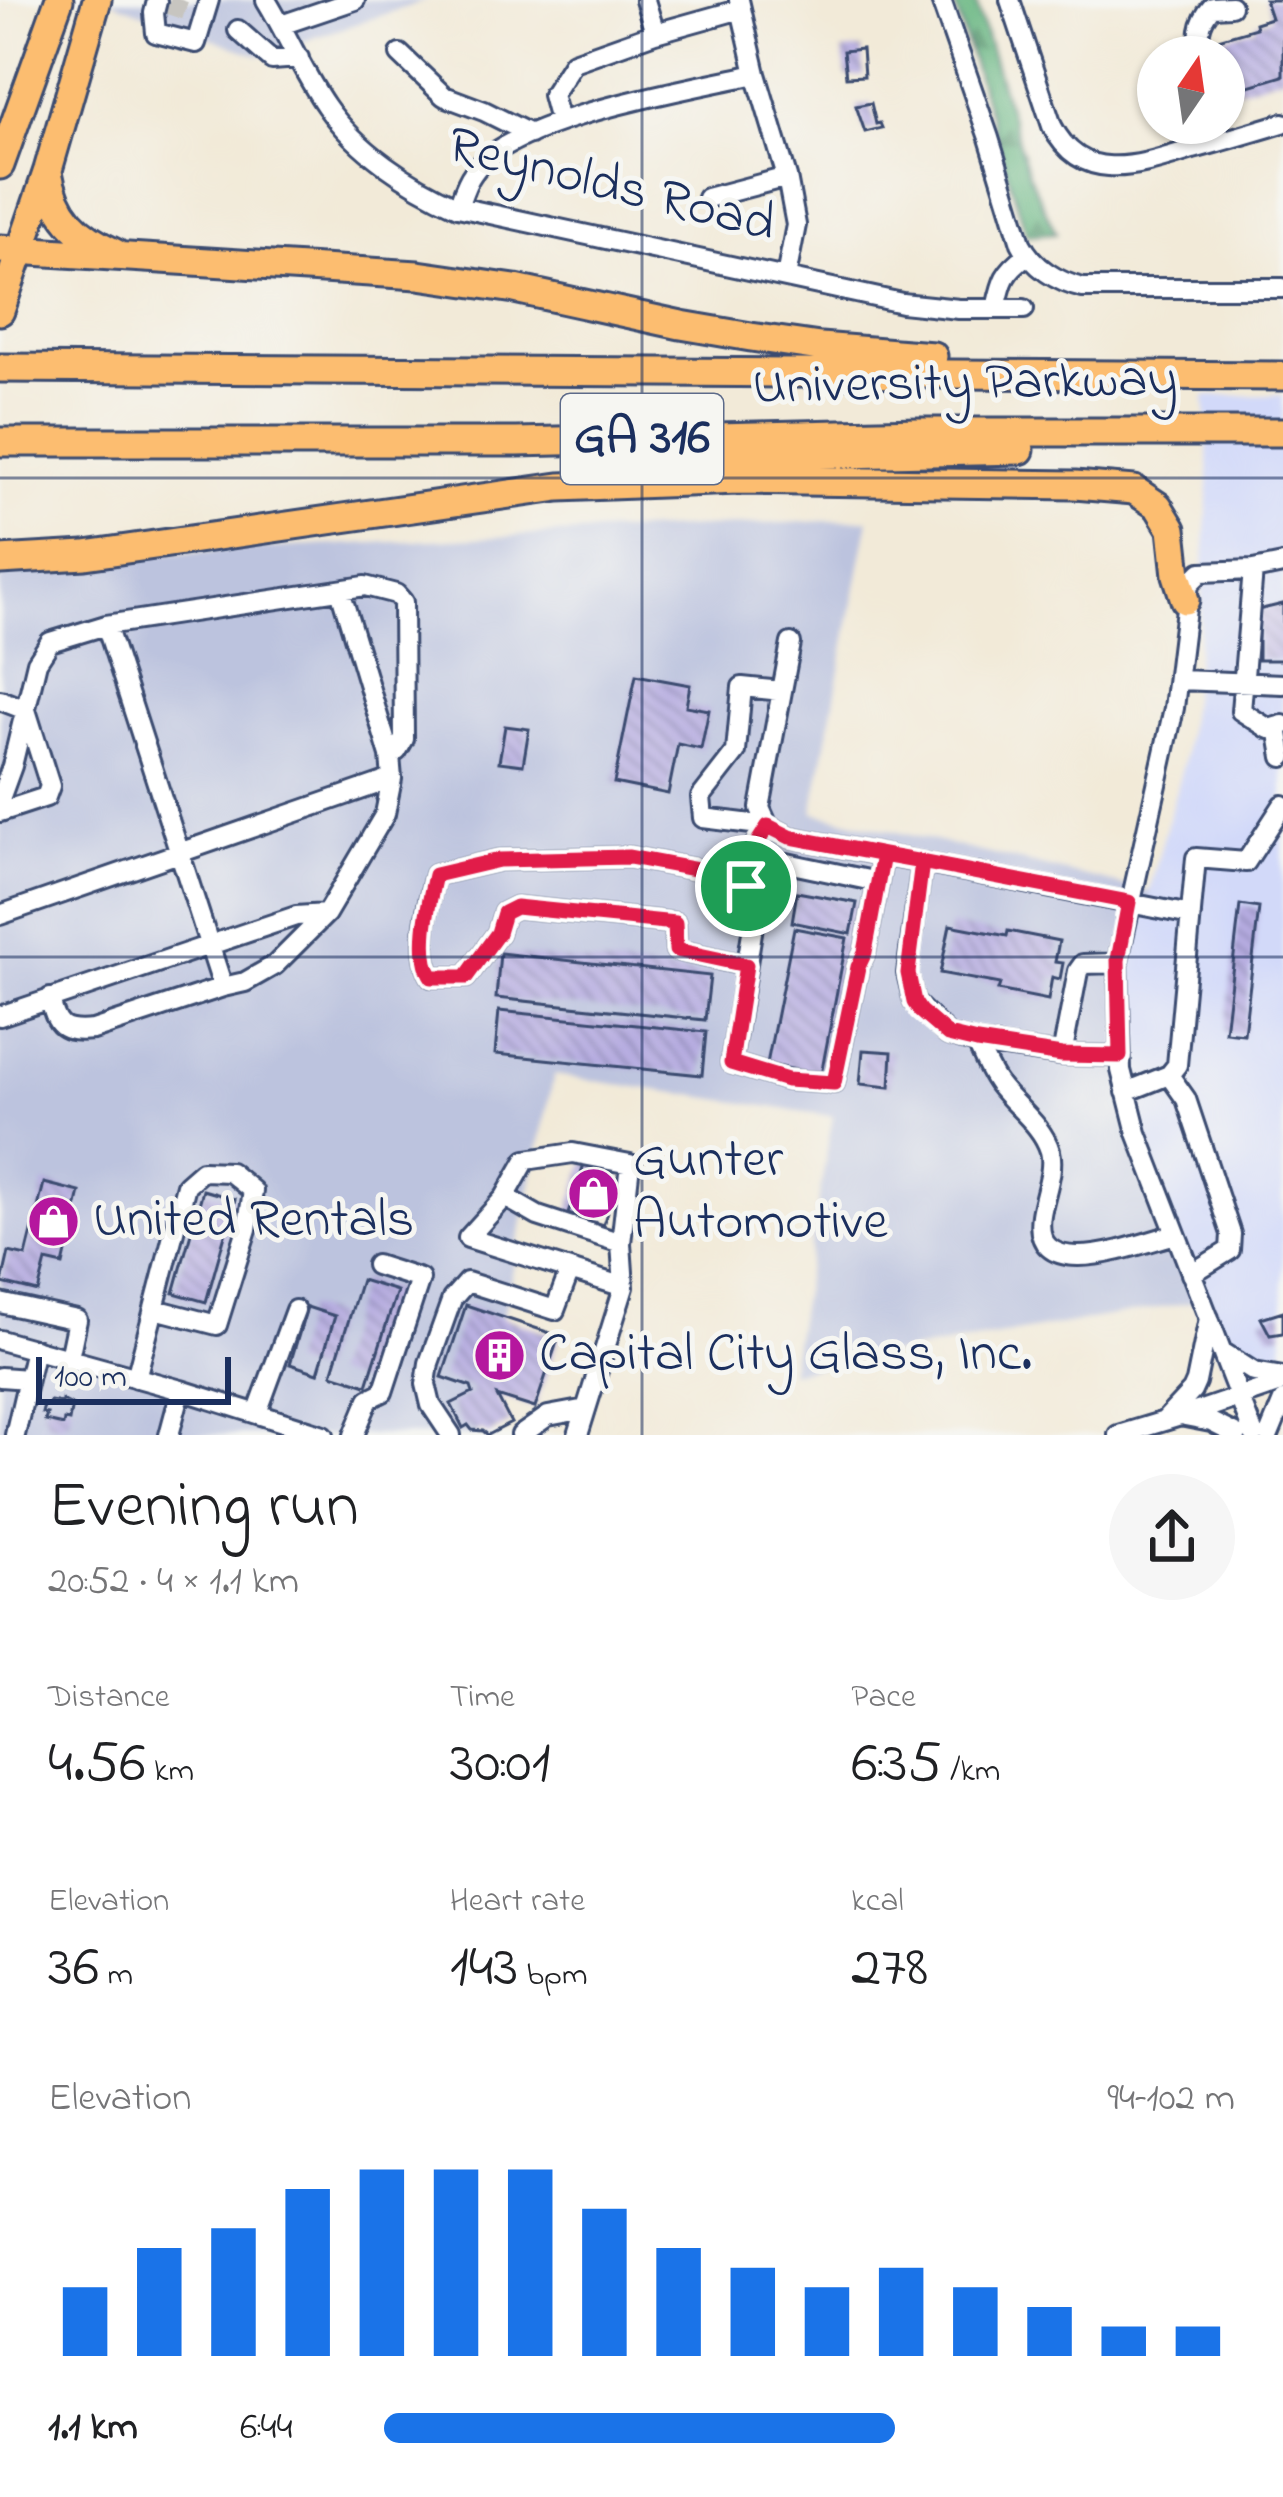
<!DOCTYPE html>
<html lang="en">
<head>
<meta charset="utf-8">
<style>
  :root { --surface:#fff; --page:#f6f6f6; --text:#202124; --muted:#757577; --accent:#1a73e8 }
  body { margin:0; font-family:"Indie Flower",sans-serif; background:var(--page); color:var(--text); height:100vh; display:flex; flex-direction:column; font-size:45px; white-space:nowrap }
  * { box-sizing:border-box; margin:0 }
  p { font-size:39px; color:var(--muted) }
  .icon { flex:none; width:66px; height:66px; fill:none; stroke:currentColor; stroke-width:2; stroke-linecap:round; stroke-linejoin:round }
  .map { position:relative; height:1435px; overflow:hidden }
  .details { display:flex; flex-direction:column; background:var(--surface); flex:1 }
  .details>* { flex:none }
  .needle { width:78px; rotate:13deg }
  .buttons { position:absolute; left:1137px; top:36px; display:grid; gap:24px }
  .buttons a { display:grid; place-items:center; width:108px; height:108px; border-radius:50%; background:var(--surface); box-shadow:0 3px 9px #0004; font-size:60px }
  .scale { position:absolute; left:36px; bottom:30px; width:195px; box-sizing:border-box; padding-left:12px; border:6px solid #1b2f5e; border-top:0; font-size:33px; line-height:42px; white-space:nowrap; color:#1b2f5e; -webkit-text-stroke:9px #f6f6f2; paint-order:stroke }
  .pin { position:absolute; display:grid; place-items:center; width:102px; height:102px; color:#fff; margin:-51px; border:6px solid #fff; border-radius:50%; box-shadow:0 3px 12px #0007 }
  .round { display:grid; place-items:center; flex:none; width:126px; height:126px; border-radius:63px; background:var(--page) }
  .headline { display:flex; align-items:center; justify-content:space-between; height:204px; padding:0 48px }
  h1 { font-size:66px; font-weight:600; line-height:90px }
  .figures { display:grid; grid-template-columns:repeat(3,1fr); gap:18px; height:204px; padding:12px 48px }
  .figures div { display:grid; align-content:center }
  .figures b { font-size:60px; font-weight:600 }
  .figures small { font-size:33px; font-weight:400 }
  .figures p { font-size:33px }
  .chart { height:336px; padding:24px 48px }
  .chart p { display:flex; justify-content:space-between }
  .chart svg { width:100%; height:216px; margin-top:12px; stroke:var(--accent); stroke-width:6 }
  ul { padding:0 48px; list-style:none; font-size:39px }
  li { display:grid; grid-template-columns:192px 144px 1fr; align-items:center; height:90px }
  li i { height:30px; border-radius:15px; background:var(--accent) }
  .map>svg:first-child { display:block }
</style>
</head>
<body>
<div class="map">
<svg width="1283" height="1435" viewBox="0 0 1283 1435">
  <defs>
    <pattern id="forest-firs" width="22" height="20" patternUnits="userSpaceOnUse" patternTransform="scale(3)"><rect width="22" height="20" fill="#66b580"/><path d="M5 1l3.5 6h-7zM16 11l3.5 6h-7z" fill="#53946c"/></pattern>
    <pattern id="building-back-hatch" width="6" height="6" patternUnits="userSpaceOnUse" patternTransform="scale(3)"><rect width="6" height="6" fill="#b5abe0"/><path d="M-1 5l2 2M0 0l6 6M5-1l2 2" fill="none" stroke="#928cb9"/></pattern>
  </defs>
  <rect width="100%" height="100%" fill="#f6f6f2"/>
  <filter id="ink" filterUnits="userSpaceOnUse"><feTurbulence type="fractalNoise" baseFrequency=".00833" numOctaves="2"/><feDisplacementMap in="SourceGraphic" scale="24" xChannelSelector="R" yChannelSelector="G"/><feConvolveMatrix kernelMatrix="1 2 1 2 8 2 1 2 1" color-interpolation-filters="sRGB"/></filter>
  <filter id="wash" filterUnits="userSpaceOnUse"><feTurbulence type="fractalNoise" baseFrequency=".004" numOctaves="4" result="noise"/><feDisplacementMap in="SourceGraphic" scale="48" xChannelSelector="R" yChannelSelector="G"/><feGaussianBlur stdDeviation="2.7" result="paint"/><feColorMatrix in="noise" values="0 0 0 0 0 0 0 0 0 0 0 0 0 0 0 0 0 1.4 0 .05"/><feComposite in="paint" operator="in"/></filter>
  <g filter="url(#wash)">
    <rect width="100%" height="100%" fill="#f2ead8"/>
    <path fill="#d2d9f9" d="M 1283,395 L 1283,1374 L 1236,1391 L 1194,1302 L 1138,1107 L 1128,972 L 1183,763 L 1200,626 L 1209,482 L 1205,396 Z"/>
    <path fill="#bcc3de" d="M 108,0 L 428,0 L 259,56 Z
      M 869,519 L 813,812 L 1150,892 L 1128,972 L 1138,1106 L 1194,1302 L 789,1372 L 833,1116 L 554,1075 L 478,1435 L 0,1435 L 0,561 Z"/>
    <path fill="url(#forest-firs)" stroke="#40726f" stroke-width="3" d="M 953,0 L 975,0 L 1028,174 L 1056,233 L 1027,235 Z"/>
    <g id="blocks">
      <path fill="url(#building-back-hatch)" d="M 1265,0 L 1283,0 L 1283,76 L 1236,90 L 1233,80 L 1224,82 L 1224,57 L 1216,57 L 1211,41 L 1256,28 L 1255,23 L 1271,18 Z
        M 862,49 L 864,76 L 846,77 L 843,51 Z
        M 871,103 L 876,124 L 880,123 L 882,128 L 865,132 L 856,106 Z
        M 1283,604 L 1283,660 L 1258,660 L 1258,610 Z
        M 636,675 L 690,685 L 686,706 L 709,710 L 701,749 L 678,744 L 668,794 L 614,783 Z
        M 505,726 L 529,729 L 523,765 L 499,762 Z
        M 797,892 L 857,903 L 851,934 L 792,922 Z
        M 1240,905 L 1259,908 L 1244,1034 L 1225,1032 Z
        M 950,925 L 1007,936 L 1008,931 L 1059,941 L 1055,962 L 1063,963 L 1060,979 L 1052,977 L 1048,1000 L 998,990 L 1000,984 L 940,973 Z
        M 794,928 L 847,938 L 821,1075 L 767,1064 Z
        M 500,953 L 710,976 L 705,1020 L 496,998 Z
        M 499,1011 L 706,1032 L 702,1075 L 495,1054 Z
        M 863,1050 L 892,1052 L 890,1087 L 860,1084 Z
        M 585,1161 L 620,1172 L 603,1225 L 568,1214 Z
        M 44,1183 L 80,1192 L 63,1265 L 46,1261 L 38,1292 L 2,1283 L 9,1252 L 26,1256 Z
        M 203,1190 L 235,1199 L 206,1302 L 174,1293 Z
        M 361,1280 L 397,1291 L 367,1385 L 332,1374 Z
        M 466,1305 L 559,1336 L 535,1408 L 497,1396 L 511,1423 L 488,1435 L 483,1431 L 472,1430 L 468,1425 L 463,1428 L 451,1404 L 473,1393 L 471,1387 L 442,1377 Z
        M 307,1307 L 335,1316 L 318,1373 L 290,1364 Z
        M 1283,1311 L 1283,1333 L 1270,1335 L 1261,1318 Z
        M 62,1400 L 72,1405 L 69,1421 L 64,1420 L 63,1425 L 45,1421 L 47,1414 L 42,1413 L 44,1405 L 48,1406 L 50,1401 L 62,1403 Z"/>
    </g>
  </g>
  <g filter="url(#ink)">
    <use href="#blocks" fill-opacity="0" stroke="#3b4b70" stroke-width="3"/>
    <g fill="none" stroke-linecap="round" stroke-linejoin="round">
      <path stroke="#c7c5c0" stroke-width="18" stroke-dasharray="18 9" stroke-linecap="butt" d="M 168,5 L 186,11"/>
      <defs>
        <path id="minor" d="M 266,0 C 287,34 303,73 326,106 C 357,151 409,185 458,207 L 902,303 L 959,309 L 1024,309
          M 739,0 L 756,74 L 787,177 L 796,225 L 786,277
          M 941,0 L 989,138 L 1021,243 C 1033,267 1057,282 1083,288 L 1283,288
          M 1010,0 L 1052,126 C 1083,187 1141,165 1193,149 C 1223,141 1253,132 1283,123
          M 157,1 L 154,13 L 156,33 L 196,43 L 209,0
          M 281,25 L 355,0
          M 238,30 L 272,60 L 299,58
          M 655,33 L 741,9
          M 400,54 L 444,96 L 484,111 L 530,134
          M 1203,57 C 1197,37 1198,23 1212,7 L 1231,6
          M 559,121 L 552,95 L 573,62 L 655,33 L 645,0
          M 707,198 L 787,177
          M 458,207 C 462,196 466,182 473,173 C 510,118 690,89 756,74
          M 996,309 C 1002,281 1003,273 1027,255
          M 1253,570 L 1241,711 L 1269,729 L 1283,725
          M 106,625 L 223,987 L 245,982 L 275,965 L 326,914 L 385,814 L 392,779
          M 791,643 L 760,808 L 768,826 L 790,837 L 1191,915
          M 1179,680 L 1283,684
          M 0,700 L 26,710 L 50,786 L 46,797 L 0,812
          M 1278,727 L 1283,757
          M 0,799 L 12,766 L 37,662 L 50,642 L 106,625 L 365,586 L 396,594 L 403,602 L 404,739 L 397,751 L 390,756
          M 922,863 L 907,973 L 914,1002 L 948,1035 L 977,1043 C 983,1057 989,1072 998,1084 C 1014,1106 1042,1124 1050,1151 C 1055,1170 1044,1195 1041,1215 C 1030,1288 1140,1243 1176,1234
          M 878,882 L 787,863 L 775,872 L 771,891 L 758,895 L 731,1063 L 787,1080 L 834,1083 L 858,967 L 865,952 L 878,882 L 883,855
          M 0,915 L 392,779 L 390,756 L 340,590
          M 745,965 L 676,950 L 675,923 L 516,907 L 504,913 L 498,933 L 466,977 L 432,977 C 416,953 428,902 435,875 L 499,860 L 629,857 L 720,874 L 746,886 L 754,847 L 768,826 L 703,818 L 701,797 L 736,752 L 742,687 L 782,691
          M 50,998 C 56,1027 62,1033 93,1030 L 223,987
          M 0,1016 L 296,916 L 326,914
          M 977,1043 L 1062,1055 L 1120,1056
          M 1062,1055 L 1078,971 L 1083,964 L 1118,963
          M 1169,1075 L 1186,1099 L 1231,1234 L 1230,1250 L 1191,1274
          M 1126,1092 L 1169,1075 L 1177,1065 L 1196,858 L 1246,862 L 1283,805
          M 505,1197 L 538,1216 L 621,1243
          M 0,1303 L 77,1320 L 69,1358
          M 0,1340 L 181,1390 L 324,1435
          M 1221,1351 L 1254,1372 L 1283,1377
          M 0,1377 L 28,1379 L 35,1349
          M 136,1378 L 186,1185 L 202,1171 L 230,1172 L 253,1191 L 247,1229 L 217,1325 L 155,1309
          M 257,1413 L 295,1310
          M 1185,1417 L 1211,1422 L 1237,1435
          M 1165,1420 L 1192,1391 L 1196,1382 L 1209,1318
          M 15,1435 L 28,1379
          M 169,1435 L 181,1390
          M 354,1435 L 369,1399 L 383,1392 L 420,1279 L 376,1265
          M 451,1435 L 431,1405 L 426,1384 L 429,1363 L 452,1299 L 467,1282 L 555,1310 L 570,1270
          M 521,1435 L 548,1416 L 586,1409
          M 578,1435 L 624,1287 L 468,1238 L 505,1197 L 526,1160 L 573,1153 L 630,1164 L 621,1243 L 624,1287
          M 1118,1435 L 1204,1409 L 1283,1382
          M 1254,1435 L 1137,1133 L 1121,1070 L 1118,960 L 1174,708 L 1189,584 L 1201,572 L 1253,570 L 1283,564
          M 1269,1435 L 1283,1401"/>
        <path id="highway" d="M 0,165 L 59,0
          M 48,172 C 55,215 77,236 115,253
          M 0,249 L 418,275 L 515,289 L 681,325 L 751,337 L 820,347 L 933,356
          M 0,311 L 48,170 L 97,0
          M 0,368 L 1283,376
          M 0,442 L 517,442 L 919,432 L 1283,432
          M 687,464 L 797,455 L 1020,450
          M 0,560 L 85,555 L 559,487 L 738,480 L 1075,485 L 1134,490 L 1158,506 L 1172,529 L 1177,575 L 1185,600"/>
      </defs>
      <use href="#minor" stroke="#3b4b70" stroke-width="24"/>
      <use href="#highway" stroke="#3b4b70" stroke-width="33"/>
      <use href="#minor" stroke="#fff" stroke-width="18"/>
      <use href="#highway" stroke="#fcbd6f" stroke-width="27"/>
    </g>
  </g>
  <g fill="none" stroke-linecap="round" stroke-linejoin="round" filter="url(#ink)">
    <defs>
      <path id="route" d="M 746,886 L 720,874 L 629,857 L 499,860 L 435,875 C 429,902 416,954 432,977 L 466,977 L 498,933 L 504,913 L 516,907 L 675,923 L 676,950 L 746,965 L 731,1063 L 787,1080 L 834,1083 L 858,967 L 865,952 L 883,855 L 922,862 L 908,973 L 914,1002 L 920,1011 L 948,1035 L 977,1042 L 1062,1055 L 1120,1056 L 1118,960 L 1129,902 L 790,837 L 768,826 L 754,848 L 746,886"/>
    </defs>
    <use href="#route" stroke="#fff" stroke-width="24"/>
    <use href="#route" stroke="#e11d48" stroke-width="15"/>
  </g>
  <path fill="none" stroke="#1b2f5e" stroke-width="3" stroke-opacity="0.55" d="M 642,0 L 642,1435M 0,478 L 1283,478M 0,957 L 1283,957"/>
  <defs>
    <symbol id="shop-disc" viewBox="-11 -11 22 22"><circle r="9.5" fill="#b5179e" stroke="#f6f6f2"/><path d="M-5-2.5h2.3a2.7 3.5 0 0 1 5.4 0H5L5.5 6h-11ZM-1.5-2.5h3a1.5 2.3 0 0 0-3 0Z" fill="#fff"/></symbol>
    <symbol id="building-disc" viewBox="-11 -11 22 22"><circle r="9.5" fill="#b5179e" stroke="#f6f6f2"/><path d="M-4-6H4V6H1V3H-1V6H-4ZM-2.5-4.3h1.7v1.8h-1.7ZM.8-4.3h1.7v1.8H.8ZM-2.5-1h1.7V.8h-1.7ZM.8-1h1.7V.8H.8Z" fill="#fff"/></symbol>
  </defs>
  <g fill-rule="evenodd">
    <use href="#shop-disc" x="564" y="1164" width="59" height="59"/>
    <use href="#shop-disc" x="24" y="1192" width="59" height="59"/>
    <use href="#building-disc" x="470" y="1326" width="59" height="59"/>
  </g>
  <g text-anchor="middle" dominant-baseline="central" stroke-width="10" stroke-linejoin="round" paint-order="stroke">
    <rect fill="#f6f6f2" stroke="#5d6b8a" stroke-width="3" x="561" y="394" width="162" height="90" rx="9"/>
    <g font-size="51" font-weight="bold" fill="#1b2f5e">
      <text x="642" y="439">GA 316</text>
    </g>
    <g font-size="54" fill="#1b2f5e" stroke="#f6f6f2">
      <text transform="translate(611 187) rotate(14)">Reynolds Road</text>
      <text transform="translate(965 385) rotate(-1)">University Parkway</text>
    </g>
    <g font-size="54" fill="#1b2f5e" stroke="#f6f6f2" text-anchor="start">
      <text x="633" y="1162">Gunter<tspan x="633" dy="62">Automotive</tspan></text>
      <text x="93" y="1222">United Rentals</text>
      <text x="539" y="1356">Capital City Glass, Inc.</text>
    </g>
  </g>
</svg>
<div class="buttons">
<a><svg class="needle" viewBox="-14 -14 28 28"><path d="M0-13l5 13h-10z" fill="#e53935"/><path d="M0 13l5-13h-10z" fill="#757577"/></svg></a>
</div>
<div class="scale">100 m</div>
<div class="pin" style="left:746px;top:886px;background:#1e9e55"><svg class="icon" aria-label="arrive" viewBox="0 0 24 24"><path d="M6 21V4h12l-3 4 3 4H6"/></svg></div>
</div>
<section class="details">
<div class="headline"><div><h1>Evening run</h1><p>20:52 · 4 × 1.1 km</p></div><a class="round"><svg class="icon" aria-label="share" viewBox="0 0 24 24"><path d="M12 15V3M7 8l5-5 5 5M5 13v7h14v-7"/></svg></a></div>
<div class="figures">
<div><p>Distance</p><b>4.56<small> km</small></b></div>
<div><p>Time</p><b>30:01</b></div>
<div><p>Pace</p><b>6:35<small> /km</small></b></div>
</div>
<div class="figures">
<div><p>Elevation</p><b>36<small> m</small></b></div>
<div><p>Heart rate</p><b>143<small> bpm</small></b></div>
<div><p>kcal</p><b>278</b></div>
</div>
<div class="chart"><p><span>Elevation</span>94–102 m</p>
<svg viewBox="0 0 160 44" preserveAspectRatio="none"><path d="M5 44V30M15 44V22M25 44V18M35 44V10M45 44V6M55 44V6M65 44V6M75 44V14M85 44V22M95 44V26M105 44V30M115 44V26M125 44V30M135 44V34M145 44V38M155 44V38"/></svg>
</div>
<ul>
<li><b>1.1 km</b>6:44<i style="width:60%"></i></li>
</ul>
</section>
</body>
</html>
